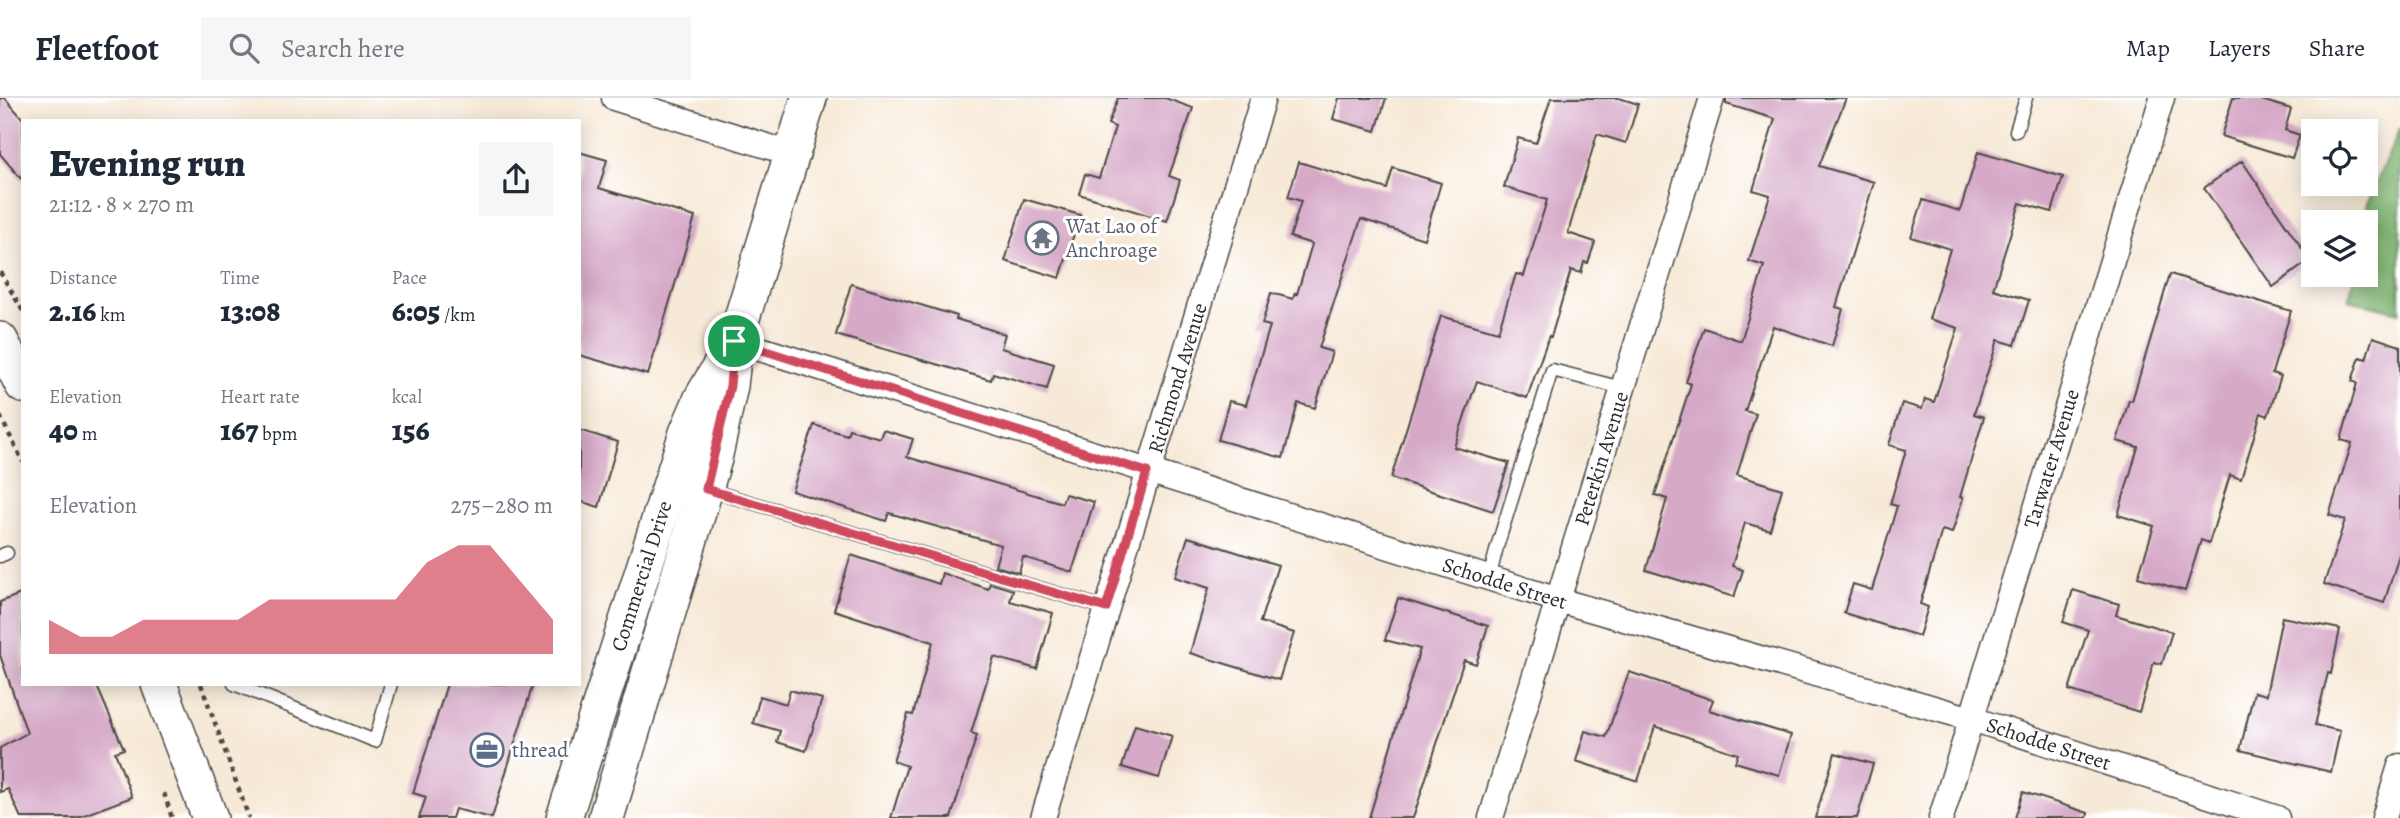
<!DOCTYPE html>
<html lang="en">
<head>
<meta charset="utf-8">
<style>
  :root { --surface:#fff; --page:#f6f6f7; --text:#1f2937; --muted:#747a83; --line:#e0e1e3; --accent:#d1495b }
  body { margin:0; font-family:Alegreya,serif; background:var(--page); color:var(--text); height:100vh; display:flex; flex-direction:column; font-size:26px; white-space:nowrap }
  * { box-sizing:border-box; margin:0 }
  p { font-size:23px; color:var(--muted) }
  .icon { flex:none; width:38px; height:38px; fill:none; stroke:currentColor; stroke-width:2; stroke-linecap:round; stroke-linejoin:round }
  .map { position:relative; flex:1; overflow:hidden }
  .sheet { position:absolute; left:21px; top:21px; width:560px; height:567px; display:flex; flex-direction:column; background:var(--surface); border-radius:0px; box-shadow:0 4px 18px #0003 }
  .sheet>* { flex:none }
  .controls { position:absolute; left:2301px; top:21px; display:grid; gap:14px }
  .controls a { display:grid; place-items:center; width:77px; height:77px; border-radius:0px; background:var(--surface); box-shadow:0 4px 18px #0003; font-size:35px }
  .pin { position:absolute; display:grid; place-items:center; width:60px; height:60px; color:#fff; margin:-30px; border:4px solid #fff; border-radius:50%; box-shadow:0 2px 7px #0007 }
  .round { display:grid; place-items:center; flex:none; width:74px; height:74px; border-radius:0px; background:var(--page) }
  .summary { display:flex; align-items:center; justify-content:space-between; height:119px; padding:0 28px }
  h1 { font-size:38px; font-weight:800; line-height:52px }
  .metrics { display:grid; grid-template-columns:repeat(3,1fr); gap:10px; height:119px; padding:7px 28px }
  .metrics div { display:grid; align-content:center }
  .metrics b { font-size:30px; font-weight:800 }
  .metrics small { font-size:19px; font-weight:400 }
  .metrics p { font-size:19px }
  .chart { height:196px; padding:14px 28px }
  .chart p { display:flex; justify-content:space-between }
  .chart svg { width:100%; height:126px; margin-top:7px; fill:var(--accent); opacity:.7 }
  header { display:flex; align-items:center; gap:42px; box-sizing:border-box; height:98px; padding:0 35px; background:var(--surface); border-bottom:2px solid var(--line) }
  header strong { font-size:33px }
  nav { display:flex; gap:38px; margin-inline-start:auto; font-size:24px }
  .search { width:490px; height:63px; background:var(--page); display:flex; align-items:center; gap:18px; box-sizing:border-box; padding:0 24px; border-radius:0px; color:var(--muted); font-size:26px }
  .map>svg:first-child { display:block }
</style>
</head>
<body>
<header>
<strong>Fleetfoot</strong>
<div class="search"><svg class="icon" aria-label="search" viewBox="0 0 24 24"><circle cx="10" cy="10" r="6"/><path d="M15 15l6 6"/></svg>Search here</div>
<nav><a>Map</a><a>Layers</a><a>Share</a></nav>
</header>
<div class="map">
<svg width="2400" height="720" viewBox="0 0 2400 720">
  <rect width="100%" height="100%" fill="#fff"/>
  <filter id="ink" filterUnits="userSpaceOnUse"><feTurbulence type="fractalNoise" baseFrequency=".0143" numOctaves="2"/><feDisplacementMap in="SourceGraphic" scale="14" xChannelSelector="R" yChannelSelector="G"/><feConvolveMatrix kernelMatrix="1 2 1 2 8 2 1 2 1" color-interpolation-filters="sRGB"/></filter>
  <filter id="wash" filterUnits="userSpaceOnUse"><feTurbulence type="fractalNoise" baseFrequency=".00686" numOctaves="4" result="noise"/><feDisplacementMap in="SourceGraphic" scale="28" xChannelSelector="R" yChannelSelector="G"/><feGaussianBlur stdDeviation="1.57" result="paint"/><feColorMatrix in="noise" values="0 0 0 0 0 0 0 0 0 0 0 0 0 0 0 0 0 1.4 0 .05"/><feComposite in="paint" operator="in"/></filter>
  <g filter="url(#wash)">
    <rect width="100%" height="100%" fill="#f7e9d7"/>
    <path fill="#7eb26f" stroke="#546e4d" stroke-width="2" d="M 2400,30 L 2400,214 L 2349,202 L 2354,177 L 2366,177 L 2366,124 L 2364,124 L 2367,105 Z"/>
    <g id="blocks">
      <path fill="#d6a9c7" d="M 0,0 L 5,0 L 23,21 L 23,83 L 0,56 Z
        M 1118,0 L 1165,0 L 1193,10 L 1169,78 L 1180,82 L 1167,123 L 1079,96 L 1085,76 L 1099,80 L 1115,29 L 1108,26 Z
        M 1339,0 L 1386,0 L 1376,33 L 1333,21 Z
        M 1551,0 L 1619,0 L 1638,6 L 1626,45 L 1597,36 L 1568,135 L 1595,144 L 1588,165 L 1584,164 L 1581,175 L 1571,172 L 1551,239 L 1549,238 L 1527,300 L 1477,283 L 1454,349 L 1509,365 L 1493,413 L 1391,380 L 1441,218 L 1498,234 L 1516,176 L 1524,178 L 1547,102 L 1504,89 L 1518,40 L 1536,45 Z
        M 1726,0 L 1846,0 L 1819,68 L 1874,84 L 1836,209 L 1843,211 L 1832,248 L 1773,228 L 1745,313 L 1756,316 L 1737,377 L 1782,391 L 1770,432 L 1745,425 L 1732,468 L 1743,472 L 1734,499 L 1646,472 L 1667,401 L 1655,397 L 1691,286 L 1686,284 L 1704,230 L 1741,243 L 1764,168 L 1749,163 L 1770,97 L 1753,92 L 1775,21 L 1726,6 Z
        M 2233,0 L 2255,0 L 2291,11 L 2285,32 L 2300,37 L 2292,60 L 2221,38 Z
        M 579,54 L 607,62 L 599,90 L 695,119 L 648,277 L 579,257 Z
        M 1978,54 L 2063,79 L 2052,114 L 2020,105 L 1993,191 L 2029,202 L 2015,247 L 1998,242 L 1974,316 L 1984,319 L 1960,399 L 1963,400 L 1952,435 L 1942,432 L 1920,506 L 1928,509 L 1919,538 L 1844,515 L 1853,486 L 1872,492 L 1897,408 L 1890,406 L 1906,352 L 1889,347 L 1902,305 L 1922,311 L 1925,301 L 1934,304 L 1958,230 L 1929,221 L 1950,151 L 1911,139 L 1923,102 L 1960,113 Z
        M 2242,63 L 2310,162 L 2273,189 L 2204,90 Z
        M 1299,64 L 1387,91 L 1393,70 L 1441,85 L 1424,141 L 1361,121 L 1319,250 L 1332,254 L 1315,310 L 1298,305 L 1283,360 L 1218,342 L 1229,303 L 1246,307 L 1270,228 L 1262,226 L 1271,195 L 1293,201 L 1295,195 L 1297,196 L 1312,146 L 1290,139 L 1301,103 L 1288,99 Z
        M 1024,101 L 1080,117 L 1060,180 L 1005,163 Z
        M 2170,176 L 2291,213 L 2272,275 L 2281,278 L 2268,318 L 2261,315 L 2241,381 L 2230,377 L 2209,445 L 2201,442 L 2185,493 L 2138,479 L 2154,428 L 2118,417 L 2138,349 L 2117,343 L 2129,302 L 2132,303 Z
        M 851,186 L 957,218 L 956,221 L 1005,236 L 1001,250 L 1054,266 L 1047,291 L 993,275 L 991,282 L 836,237 Z
        M 2373,239 L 2400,248 L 2400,454 L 2384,505 L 2324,486 L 2345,422 L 2329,417 L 2352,345 L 2341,342 L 2357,285 L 2352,283 L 2360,259 L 2366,261 Z
        M 814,327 L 847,337 L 849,331 L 880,340 L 883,332 L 913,341 L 907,359 L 1062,405 L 1065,396 L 1094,404 L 1072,474 L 1023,459 L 1019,475 L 995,468 L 1001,447 L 889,415 L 886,423 L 792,393 Z
        M 579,332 L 618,344 L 599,409 L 579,403 Z
        M 1188,439 L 1278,467 L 1260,524 L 1294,535 L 1279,582 L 1190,555 L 1209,490 L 1175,479 Z
        M 851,457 L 939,486 L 942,475 L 988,491 L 990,485 L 1013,492 L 1010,503 L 1053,515 L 1037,571 L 994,559 L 971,635 L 977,637 L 951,720 L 891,720 L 907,668 L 893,663 L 908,616 L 913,617 L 933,544 L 834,512 Z
        M 2073,492 L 2119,506 L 2116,517 L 2172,534 L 2162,566 L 2154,564 L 2139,614 L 2069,592 L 2088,532 L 2063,524 Z
        M 23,495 L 23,586 L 96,586 L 124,651 L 115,654 L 132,699 L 76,720 L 21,720 L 8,691 L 0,694 L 0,650 L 27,635 L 0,557 L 0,504 Z
        M 1398,500 L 1488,528 L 1476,566 L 1464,562 L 1413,720 L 1369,720 L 1420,551 L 1385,542 Z
        M 2282,519 L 2340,531 L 2331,576 L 2328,575 L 2315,627 L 2340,633 L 2331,674 L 2240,652 L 2254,594 L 2266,597 Z
        M 1629,574 L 1713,602 L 1709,612 L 1791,637 L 1779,677 L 1735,664 L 1738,656 L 1655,628 L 1638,683 L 1576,663 L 1585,633 L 1606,639 Z
        M 447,586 L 533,586 L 492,720 L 455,711 L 452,720 L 419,720 L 426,699 L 413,695 Z
        M 790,592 L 822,601 L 806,653 L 777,644 L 780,633 L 753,625 L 760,598 L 786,606 Z
        M 1135,627 L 1172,638 L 1159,680 L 1122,669 Z
        M 1835,655 L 1873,666 L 1857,720 L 1815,720 Z
        M 2023,694 L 2088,715 L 2087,720 L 2015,720 Z"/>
    </g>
  </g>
  <g filter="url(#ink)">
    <use href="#blocks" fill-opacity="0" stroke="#4a4845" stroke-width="2"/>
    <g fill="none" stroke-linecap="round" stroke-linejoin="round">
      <defs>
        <path id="lane" d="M 2016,33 L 2026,0
          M 706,391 L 1106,510
          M 0,458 L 7,455
          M 1489,481 L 1497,449 L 1552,272 L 1622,290
          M 234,586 L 375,643 L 391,586"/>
        <g id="street">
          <path d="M 614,0 L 792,56"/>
          <path id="s1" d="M 735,243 L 1558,502 L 1972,621 L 2277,720"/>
          <path id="s2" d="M 1043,720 L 1263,0"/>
          <path id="s3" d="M 1491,720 L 1712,0"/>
          <path id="s4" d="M 1941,720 L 2162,0"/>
          <path d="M 2384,720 L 2400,668"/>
        </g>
        <g id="secondary">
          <path d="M 0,242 L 23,287"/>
          <path d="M 159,586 L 210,720"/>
          <path id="s5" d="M 564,720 L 687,335 L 702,300 L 728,255"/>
          <path d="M 606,720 L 714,361 L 730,288 L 735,243 L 809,0"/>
        </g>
      </defs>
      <use href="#lane" stroke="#4a4845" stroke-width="15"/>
      <use href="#street" stroke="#4a4845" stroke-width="27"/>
      <use href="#secondary" stroke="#4a4845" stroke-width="38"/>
      <path stroke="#4a4845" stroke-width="4.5" stroke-dasharray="5 5" stroke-linecap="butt" d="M 0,174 L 23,213
        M 0,318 L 23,364
        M 201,586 L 249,720
        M 164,695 L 172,720"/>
      <use href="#lane" stroke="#fff" stroke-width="12"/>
      <use href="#street" stroke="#fff" stroke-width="24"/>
      <use href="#secondary" stroke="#fff" stroke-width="35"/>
    </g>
  </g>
  <g fill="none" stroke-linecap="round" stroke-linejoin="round" filter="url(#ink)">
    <defs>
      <path id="route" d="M 734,243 L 1147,374 L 1106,510 L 706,391 L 730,288 Z"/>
    </defs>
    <use href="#route" stroke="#fff" stroke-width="14"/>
    <use href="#route" stroke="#d1495b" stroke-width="9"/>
  </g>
  <defs>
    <symbol id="temple-ring" viewBox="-11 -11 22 22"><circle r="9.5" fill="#fff" stroke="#6b7280" stroke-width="1.5"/><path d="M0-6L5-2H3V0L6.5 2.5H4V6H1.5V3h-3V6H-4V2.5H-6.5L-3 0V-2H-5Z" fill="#6b7280"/></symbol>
    <symbol id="office-ring" viewBox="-11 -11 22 22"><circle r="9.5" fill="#fff" stroke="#5c6f8a" stroke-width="1.5"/><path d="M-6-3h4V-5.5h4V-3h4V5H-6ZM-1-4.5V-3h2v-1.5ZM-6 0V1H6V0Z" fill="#5c6f8a"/></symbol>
  </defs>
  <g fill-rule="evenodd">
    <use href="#temple-ring" x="1023" y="121" width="38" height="38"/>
    <use href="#office-ring" x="468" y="633" width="38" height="38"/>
  </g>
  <g text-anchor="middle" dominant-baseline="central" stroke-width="6" stroke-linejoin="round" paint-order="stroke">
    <g font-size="21" fill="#5b616d" stroke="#fff" text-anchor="start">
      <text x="1066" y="128">Wat Lao of<tspan x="1066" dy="24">Anchroage</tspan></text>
    </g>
    <g font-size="21" fill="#2b2b2b" stroke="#fff">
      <text stroke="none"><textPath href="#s2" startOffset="460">Richmond Avenue</textPath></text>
      <text stroke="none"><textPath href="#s3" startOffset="376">Peterkin Avenue</textPath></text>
      <text stroke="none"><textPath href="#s4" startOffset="376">Tarwater Avenue</textPath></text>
      <text stroke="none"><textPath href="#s5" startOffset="254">Commercial Drive</textPath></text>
      <text stroke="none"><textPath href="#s1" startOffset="807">Schodde Street</textPath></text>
      <text stroke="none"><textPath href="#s1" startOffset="1374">Schodde Street</textPath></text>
    </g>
    <g font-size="21" fill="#4e5e75" stroke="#fff" text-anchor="start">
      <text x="512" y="652">thread</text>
    </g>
  </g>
</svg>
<div class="controls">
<a><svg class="icon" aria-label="locate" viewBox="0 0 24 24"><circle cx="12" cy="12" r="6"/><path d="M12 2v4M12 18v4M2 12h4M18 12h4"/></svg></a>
<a><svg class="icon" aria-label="layers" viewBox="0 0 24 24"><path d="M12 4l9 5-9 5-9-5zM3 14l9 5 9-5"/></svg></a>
</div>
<div class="pin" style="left:734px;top:243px;background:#1e9e55"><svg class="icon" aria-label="arrive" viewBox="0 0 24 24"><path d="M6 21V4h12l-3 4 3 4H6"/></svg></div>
<section class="sheet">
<div class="summary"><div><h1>Evening run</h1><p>21:12 · 8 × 270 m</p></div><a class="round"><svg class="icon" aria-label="share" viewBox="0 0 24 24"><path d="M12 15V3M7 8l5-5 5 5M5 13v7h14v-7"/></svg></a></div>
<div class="metrics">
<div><p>Distance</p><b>2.16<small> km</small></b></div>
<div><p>Time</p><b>13:08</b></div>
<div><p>Pace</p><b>6:05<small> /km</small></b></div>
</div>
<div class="metrics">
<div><p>Elevation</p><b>40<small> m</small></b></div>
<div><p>Heart rate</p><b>167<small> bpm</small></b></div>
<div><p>kcal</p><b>156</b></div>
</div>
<div class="chart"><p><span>Elevation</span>275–280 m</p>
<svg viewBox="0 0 160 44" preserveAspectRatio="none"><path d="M0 44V32L10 38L20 38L30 32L40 32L50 32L60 32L70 25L80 25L90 25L100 25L110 25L120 12L130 6L140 6L150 19L160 32V44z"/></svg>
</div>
</section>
</div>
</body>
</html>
